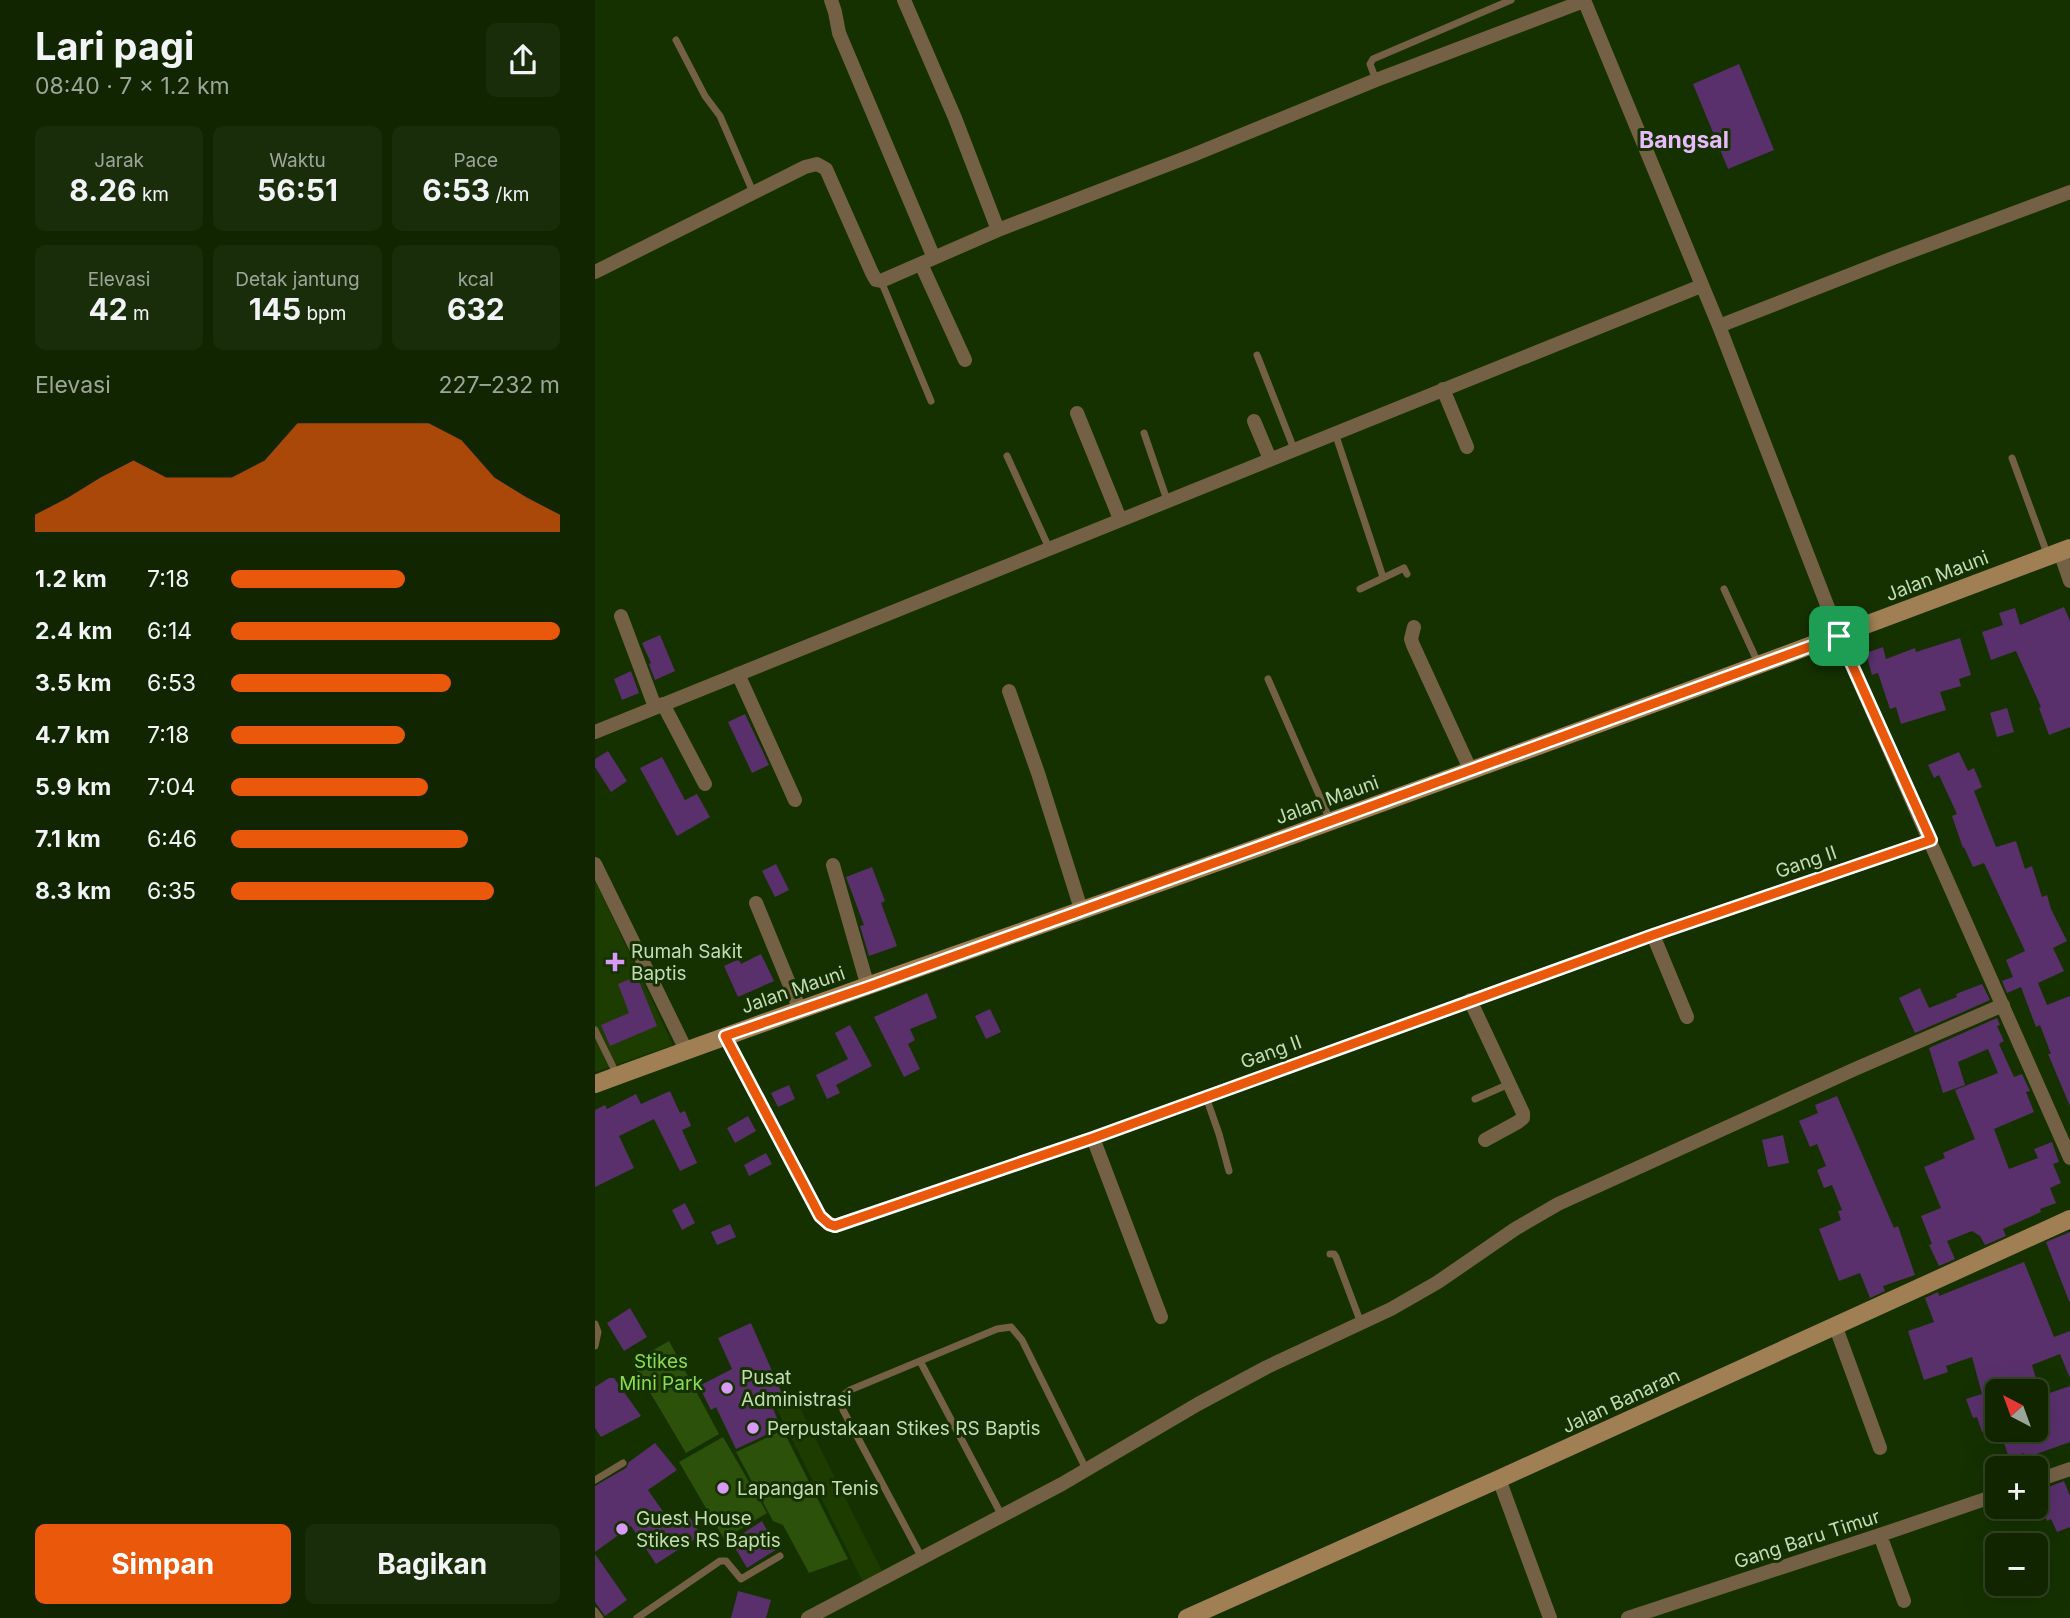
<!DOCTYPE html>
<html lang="id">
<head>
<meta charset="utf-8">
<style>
  :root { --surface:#102500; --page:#192d0a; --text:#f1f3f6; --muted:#9ca599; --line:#304222; --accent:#ea580c }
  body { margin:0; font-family:Inter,sans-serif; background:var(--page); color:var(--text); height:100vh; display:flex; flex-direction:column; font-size:26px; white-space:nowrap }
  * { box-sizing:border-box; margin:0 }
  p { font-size:23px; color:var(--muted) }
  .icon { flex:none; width:38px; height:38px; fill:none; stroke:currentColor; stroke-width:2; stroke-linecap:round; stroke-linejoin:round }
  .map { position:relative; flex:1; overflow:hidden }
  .sheet { display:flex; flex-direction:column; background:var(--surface); width:595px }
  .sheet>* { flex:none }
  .needle { width:46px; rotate:319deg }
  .fabs { position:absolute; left:1390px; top:1379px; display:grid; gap:14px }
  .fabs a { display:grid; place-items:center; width:63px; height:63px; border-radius:10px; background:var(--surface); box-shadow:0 7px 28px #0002,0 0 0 2px var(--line); font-size:35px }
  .pin { position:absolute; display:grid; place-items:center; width:60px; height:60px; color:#fff; margin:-30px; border-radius:14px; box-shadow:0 4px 10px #0006 }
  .round { display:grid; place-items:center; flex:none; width:74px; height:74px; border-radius:10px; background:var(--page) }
  .head { display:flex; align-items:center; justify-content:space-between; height:119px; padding:0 35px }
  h1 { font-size:38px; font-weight:700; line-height:52px }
  .metrics { display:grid; grid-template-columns:repeat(3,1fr); gap:10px; height:119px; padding:7px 35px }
  .metrics div { display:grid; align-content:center; border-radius:10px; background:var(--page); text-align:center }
  .metrics b { font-size:30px; font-weight:700 }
  .metrics small { font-size:19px; font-weight:400 }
  .metrics p { font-size:19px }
  .chart { height:196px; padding:14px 35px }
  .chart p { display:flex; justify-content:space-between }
  .chart svg { width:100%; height:126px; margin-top:7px; fill:var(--accent); opacity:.7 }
  .primary-button { display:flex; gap:14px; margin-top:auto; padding:14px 35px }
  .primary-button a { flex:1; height:80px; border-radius:10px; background:var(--accent); color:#fff; font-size:28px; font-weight:700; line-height:80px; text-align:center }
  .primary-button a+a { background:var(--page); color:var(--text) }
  ul { padding:0 35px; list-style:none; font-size:23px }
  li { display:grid; grid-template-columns:112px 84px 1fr; align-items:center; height:52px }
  li i { height:18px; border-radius:9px; background:var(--accent) }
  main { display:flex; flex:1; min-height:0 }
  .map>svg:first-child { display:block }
</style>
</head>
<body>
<main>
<section class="sheet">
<div class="head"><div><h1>Lari pagi</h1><p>08:40 · 7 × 1.2 km</p></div><a class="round"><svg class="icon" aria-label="share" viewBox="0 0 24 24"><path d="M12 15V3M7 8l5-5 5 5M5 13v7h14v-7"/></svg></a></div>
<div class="metrics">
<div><p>Jarak</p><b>8.26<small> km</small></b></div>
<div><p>Waktu</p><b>56:51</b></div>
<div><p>Pace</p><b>6:53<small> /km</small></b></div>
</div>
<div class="metrics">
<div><p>Elevasi</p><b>42<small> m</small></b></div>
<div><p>Detak jantung</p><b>145<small> bpm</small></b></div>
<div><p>kcal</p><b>632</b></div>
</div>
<div class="chart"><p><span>Elevasi</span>227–232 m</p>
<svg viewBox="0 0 160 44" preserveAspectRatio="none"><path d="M0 44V38L10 32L20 25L30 19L40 25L50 25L60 25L70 19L80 6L90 6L100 6L110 6L120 6L130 12L140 25L150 32L160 38V44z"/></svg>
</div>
<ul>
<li><b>1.2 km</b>7:18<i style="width:53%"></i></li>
<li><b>2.4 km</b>6:14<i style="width:100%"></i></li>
<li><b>3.5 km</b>6:53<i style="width:67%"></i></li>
<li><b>4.7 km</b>7:18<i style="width:53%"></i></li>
<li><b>5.9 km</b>7:04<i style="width:60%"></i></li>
<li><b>7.1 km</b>6:46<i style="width:72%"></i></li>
<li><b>8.3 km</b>6:35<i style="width:80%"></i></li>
</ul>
<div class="primary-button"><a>Simpan</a><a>Bagikan</a></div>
</section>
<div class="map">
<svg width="1475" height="1618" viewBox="0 0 1475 1618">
  <rect width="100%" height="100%" fill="#153100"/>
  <path fill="#1c3c00" d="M 0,880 L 78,1045 L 0,1072 Z
    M 198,1394 L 287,1571 L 268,1582 L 179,1403 Z"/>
  <path fill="#2b510a" d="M 74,1341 L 124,1434 L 91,1453 L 37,1362 Z
    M 188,1430 L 253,1559 L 214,1573 L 188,1525 L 178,1521 L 141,1452 Z
    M 128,1437 L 172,1513 L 129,1539 L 84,1462 Z"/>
  <path fill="#59306c" d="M 1144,64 L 1179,150 L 1133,169 L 1098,84 Z
    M 1469,607 L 1475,621 L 1475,727 L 1454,735 L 1444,708 L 1446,707 L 1421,651 L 1396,660 L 1387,632 L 1408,625 L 1404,613 L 1420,608 L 1425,625 Z
    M 65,635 L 80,671 L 60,680 L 54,664 L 56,663 L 47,643 Z
    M 1365,638 L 1376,675 L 1364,679 L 1366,686 L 1345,692 L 1351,710 L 1306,724 L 1301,707 L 1295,709 L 1283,673 L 1277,675 L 1271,653 L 1288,647 L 1291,659 L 1320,648 L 1321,652 Z
    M 36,671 L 44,693 L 27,700 L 19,679 Z
    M 1412,708 L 1419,732 L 1402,737 L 1395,713 Z
    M 150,714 L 174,765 L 157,773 L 133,722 Z
    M 13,751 L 32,781 L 16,792 L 0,767 L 0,759 Z
    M 1364,752 L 1373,771 L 1379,768 L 1387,787 L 1379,791 L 1401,847 L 1421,841 L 1430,869 L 1437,866 L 1447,897 L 1452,895 L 1456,909 L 1472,941 L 1458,948 L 1469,971 L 1443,983 L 1452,1005 L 1475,996 L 1475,1106 L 1453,1054 L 1456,1054 L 1445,1025 L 1441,1027 L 1426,987 L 1412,993 L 1407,981 L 1418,977 L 1411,960 L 1430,951 L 1389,863 L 1378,867 L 1369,847 L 1368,848 L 1357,816 L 1362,814 L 1344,775 L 1339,778 L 1333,765 Z
    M 67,757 L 90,800 L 102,794 L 115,817 L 82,836 L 45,768 Z
    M 181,864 L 194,890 L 180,897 L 167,871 Z
    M 277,867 L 290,901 L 286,903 L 302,946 L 274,956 L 265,926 L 269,925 L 251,877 Z
    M 166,954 L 179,981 L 143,997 L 129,966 L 144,959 L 146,964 Z
    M 42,976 L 62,1026 L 15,1046 L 6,1025 L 34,1013 L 23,984 Z
    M 1387,984 L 1395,1000 L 1320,1033 L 1304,998 L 1325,988 L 1334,1008 L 1362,997 L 1361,994 Z
    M 332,993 L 342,1018 L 315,1029 L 320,1040 L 313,1044 L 325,1069 L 309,1077 L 279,1017 Z
    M 395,1009 L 406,1032 L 391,1039 L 380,1016 Z
    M 1402,1018 L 1405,1025 L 1402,1026 L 1409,1041 L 1404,1044 L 1419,1077 L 1427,1074 L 1435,1091 L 1431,1092 L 1439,1112 L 1399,1129 L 1414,1169 L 1443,1158 L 1439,1149 L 1457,1142 L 1464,1162 L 1458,1164 L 1466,1183 L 1455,1188 L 1461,1203 L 1445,1209 L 1446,1212 L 1408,1229 L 1411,1236 L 1390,1245 L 1385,1236 L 1377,1231 L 1352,1241 L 1360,1259 L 1344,1266 L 1334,1245 L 1337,1244 L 1326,1216 L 1346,1208 L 1329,1167 L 1350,1158 L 1348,1153 L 1380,1139 L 1360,1090 L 1403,1073 L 1393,1049 L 1363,1062 L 1370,1085 L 1348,1093 L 1334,1048 Z
    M 255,1025 L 277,1066 L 241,1085 L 245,1093 L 232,1099 L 221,1075 L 253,1059 L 240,1033 Z
    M 194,1085 L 200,1099 L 183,1107 L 176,1093 Z
    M 75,1091 L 85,1113 L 90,1111 L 96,1126 L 87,1130 L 102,1163 L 85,1171 L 59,1119 L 24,1136 L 39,1168 L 0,1187 L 0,1110 L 10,1105 L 12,1109 L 41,1094 L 46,1104 Z
    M 1242,1096 L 1299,1228 L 1303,1226 L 1320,1275 L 1288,1286 L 1290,1291 L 1275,1298 L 1265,1273 L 1244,1281 L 1224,1229 L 1246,1220 L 1243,1211 L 1247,1210 L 1237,1185 L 1229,1188 L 1222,1170 L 1231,1166 L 1222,1144 L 1215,1147 L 1204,1121 L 1223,1113 L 1220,1105 Z
    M 153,1116 L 161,1131 L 140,1143 L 132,1128 Z
    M 1188,1135 L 1194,1163 L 1173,1167 L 1167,1140 Z
    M 171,1153 L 177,1164 L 154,1176 L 149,1165 Z
    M 90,1203 L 100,1223 L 87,1230 L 77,1210 Z
    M 135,1224 L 141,1237 L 122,1245 L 116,1232 Z
    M 1475,1232 L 1475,1301 L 1474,1301 L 1451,1242 Z
    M 1429,1262 L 1459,1337 L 1475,1331 L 1475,1378 L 1465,1354 L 1437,1365 L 1445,1391 L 1402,1391 L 1402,1427 L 1387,1432 L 1382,1417 L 1378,1418 L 1371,1399 L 1387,1394 L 1377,1357 L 1351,1366 L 1353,1372 L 1329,1380 L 1313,1331 L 1339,1322 L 1330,1298 L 1343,1292 L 1344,1296 Z
    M 35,1308 L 52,1337 L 29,1351 L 12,1323 Z
    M 156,1323 L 188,1396 L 175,1401 L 186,1428 L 141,1449 L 121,1407 L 116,1410 L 104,1386 L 137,1369 L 123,1338 Z
    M 14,1378 L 19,1378 L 46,1416 L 6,1437 L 0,1428 L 0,1387 Z
    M 1475,1386 L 1475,1442 L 1430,1458 L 1429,1453 L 1414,1458 L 1405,1430 L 1440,1430 L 1440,1398 Z
    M 60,1443 L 82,1470 L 53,1490 L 76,1523 L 92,1513 L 106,1535 L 61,1564 L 36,1526 L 0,1552 L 0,1486 L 31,1468 L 34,1462 Z
    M 1469,1481 L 1475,1496 L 1475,1527 L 1462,1532 L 1456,1519 L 1452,1521 L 1441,1492 Z
    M 167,1521 L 182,1549 L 152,1568 L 136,1541 Z
    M 0,1554 L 32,1600 L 10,1616 L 0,1602 Z
    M 143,1591 L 176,1600 L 171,1618 L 136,1618 Z"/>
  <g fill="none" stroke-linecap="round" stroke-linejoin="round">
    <path stroke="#746045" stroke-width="7" d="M 81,40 L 110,96 L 125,116 L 158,192
      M 781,80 L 775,64 L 778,59 L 916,0
      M 286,281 L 336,401
      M 662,355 L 699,449
      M 549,433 L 572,500
      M 740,433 L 788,577
      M 412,456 L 454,548
      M 1417,458 L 1453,556
      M 765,589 L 809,568 L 812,574
      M 1129,589 L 1164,665
      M 673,679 L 735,820
      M 0,1030 L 22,1075
      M 611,1097 L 624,1134 L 634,1171
      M 880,1099 L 914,1084
      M 735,1254 L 739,1254 L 741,1257 L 766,1323
      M 0,1324 L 3,1332 L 0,1346
      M 325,1361 L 407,1516
      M 0,1480 L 28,1463
      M 327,1558 L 248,1410 L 246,1397 L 255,1390 L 402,1329 L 416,1327 L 427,1340 L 491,1469
      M 0,1611 L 5,1618
      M 42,1618 L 125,1561 L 131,1561 L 146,1579 L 185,1556"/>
    <path stroke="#746045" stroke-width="14" d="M 236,0 L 240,12 L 244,33 L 339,258
      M 309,0 L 360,118 L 403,230
      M 989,0 L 1124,326 L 1244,636 L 1475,1158
      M 326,264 L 370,360
      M 0,272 L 210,167 L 222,164 L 231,169 L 277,273 L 281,280 L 286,281 L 403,230 L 598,155 L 781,80 L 989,1
      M 1124,326 L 1298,258 L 1475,192
      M 848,389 L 872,447
      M 482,413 L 525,519
      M 659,421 L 675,459
      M 1465,552 L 1475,581
      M 26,616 L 60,707
      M 819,627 L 816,639 L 818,645 L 875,769
      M 143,674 L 200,800
      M 414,691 L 443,773 L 486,909
      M 68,704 L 110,784
      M 0,732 L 1106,286
      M 0,864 L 91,1050
      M 238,865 L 273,987
      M 161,903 L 205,1010
      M 1058,935 L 1092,1017
      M 875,1000 L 928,1113 L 928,1118 L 923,1122 L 890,1140
      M 130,1036 L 225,1216 L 234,1224 L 240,1226 L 498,1138 L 1058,935 L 1336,840
      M 498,1138 L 566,1317
      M 1240,1325 L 1285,1448
      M 904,1479 L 955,1618
      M 1440,1481 L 1475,1469
      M 1285,1535 L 1309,1601
      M 213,1618 L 467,1484 L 603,1404 L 672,1367 L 796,1309 L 843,1282 L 920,1229 L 963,1204 L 1260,1069 L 1408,1005
      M 1033,1618 L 1285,1535 L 1402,1495"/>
    <path stroke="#9f7f53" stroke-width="18" d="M 0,1084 C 232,998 466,919 698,835 C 958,741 1217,646 1475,548
      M 592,1618 L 904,1479 L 1475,1219"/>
  </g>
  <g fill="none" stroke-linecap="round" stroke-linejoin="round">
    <defs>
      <path id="route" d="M 1244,636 L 1336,840 L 1058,935 L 498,1138 L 240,1226 L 234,1224 L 225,1216 L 130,1036 L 273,987 L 697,835 Z"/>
    </defs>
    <use href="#route" stroke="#fff" stroke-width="14"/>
    <use href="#route" stroke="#ea580c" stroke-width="9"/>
  </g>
  <g fill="#d99af7" stroke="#153100" stroke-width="2.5">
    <path d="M16.5 951.5h7v7h7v7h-7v7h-7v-7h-7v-7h7z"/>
    <circle cx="132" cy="1388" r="7"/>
    <circle cx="158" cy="1428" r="7"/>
    <circle cx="128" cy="1488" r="7"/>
    <circle cx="27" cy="1529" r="7"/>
  </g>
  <g text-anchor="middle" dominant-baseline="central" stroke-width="6" stroke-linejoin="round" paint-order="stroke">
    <g font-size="19" fill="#c4dbb8" stroke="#153100">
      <text transform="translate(1342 576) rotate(-21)">Jalan Mauni</text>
      <text transform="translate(732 800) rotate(-20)">Jalan Mauni</text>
      <text transform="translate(1211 862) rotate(-19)">Gang II</text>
      <text transform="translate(198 990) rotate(-19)">Jalan Mauni</text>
      <text transform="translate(676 1052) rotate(-20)">Gang II</text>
      <text transform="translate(1026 1401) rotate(-25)">Jalan Banaran</text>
      <text transform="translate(1212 1539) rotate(-18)">Gang Baru Timur</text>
    </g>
    <g font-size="19" fill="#c4dbb8" stroke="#153100" text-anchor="start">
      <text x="36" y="951">Rumah Sakit<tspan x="36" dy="22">Baptis</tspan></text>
      <text x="146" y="1377">Pusat<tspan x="146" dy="22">Administrasi</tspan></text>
      <text x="172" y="1428">Perpustakaan Stikes RS Baptis</text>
      <text x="142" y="1488">Lapangan Tenis</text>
      <text x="41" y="1518">Guest House<tspan x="41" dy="22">Stikes RS Baptis</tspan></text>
    </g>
    <g font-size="19" fill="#8adb51" stroke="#153100">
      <text x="66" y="1361">Stikes<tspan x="66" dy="22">Mini Park</tspan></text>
    </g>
    <g font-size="23" font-weight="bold" fill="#e7bbfd" stroke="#153100">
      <text x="1089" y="140">Bangsal</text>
    </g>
  </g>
</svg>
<div class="fabs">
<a><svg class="needle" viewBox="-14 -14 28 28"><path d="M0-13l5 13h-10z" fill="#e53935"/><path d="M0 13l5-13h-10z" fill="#9ca599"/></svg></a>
<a>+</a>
<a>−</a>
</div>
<div class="pin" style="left:1244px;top:636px;background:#1e9e55"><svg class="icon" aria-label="arrive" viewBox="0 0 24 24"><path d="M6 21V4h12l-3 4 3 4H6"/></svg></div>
</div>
</main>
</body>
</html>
